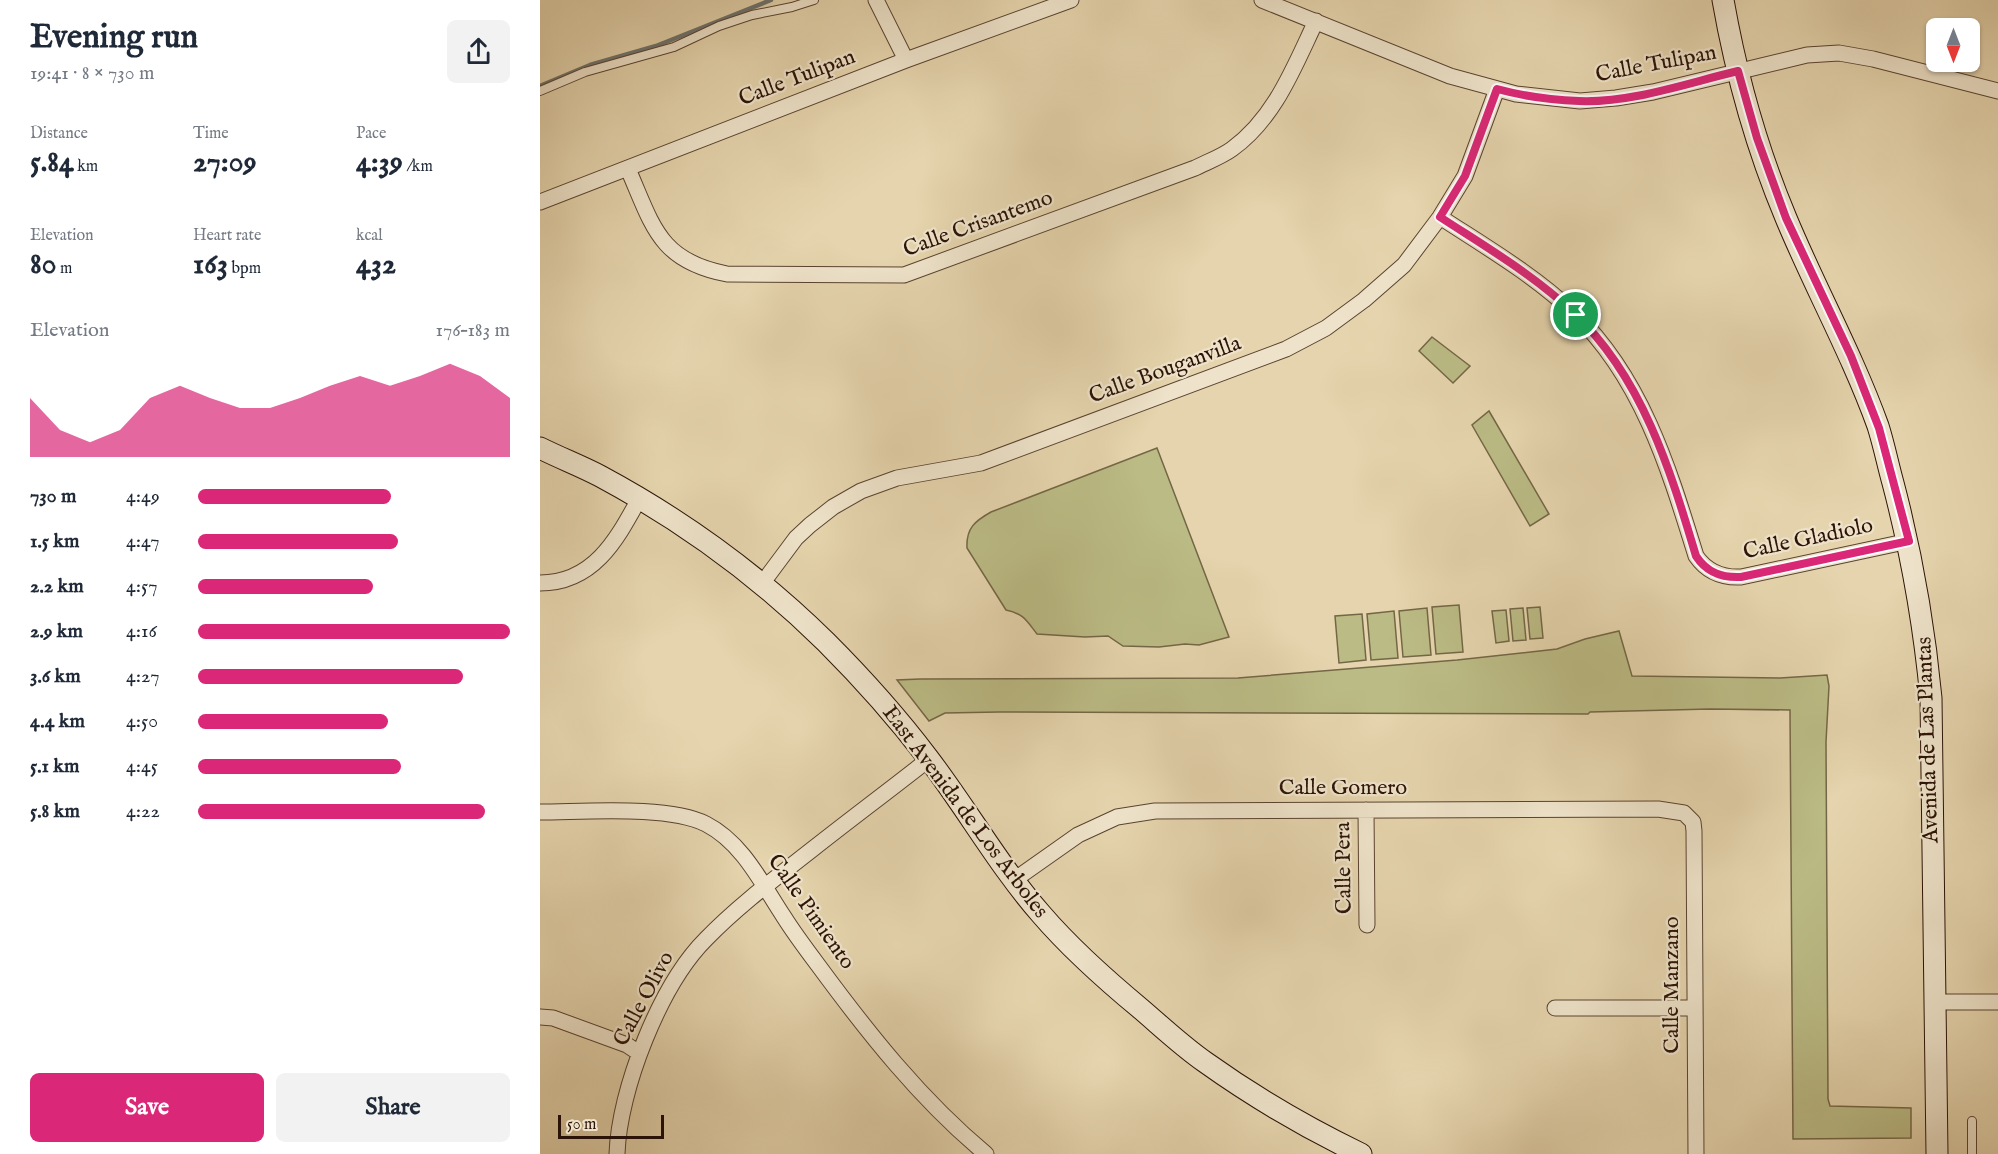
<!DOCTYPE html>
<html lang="en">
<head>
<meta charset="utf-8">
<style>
  :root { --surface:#fff; --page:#f2f2f3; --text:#1f2937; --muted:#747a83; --accent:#db2777 }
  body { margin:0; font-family:"IM FELL English",serif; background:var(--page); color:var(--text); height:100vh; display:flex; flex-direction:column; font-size:22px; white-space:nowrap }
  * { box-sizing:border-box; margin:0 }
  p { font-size:20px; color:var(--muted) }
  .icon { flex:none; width:33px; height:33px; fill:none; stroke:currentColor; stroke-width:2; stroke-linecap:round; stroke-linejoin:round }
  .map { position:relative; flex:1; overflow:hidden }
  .drawer { display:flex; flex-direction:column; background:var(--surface); width:540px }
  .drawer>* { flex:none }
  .needle { width:39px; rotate:180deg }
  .fabs { position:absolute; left:1386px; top:18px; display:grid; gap:12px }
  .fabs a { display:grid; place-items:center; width:54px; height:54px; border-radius:9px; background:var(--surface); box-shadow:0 2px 4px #0004; font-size:30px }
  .scale { position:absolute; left:18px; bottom:15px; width:106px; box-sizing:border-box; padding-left:6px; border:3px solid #2c1307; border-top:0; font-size:16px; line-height:21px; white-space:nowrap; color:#2c1307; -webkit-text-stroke:4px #eee3ca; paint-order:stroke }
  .pin { position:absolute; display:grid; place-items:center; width:51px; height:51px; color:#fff; margin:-26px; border:3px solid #fff; border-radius:50%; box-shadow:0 2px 6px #0007 }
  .round { display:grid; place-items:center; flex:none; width:63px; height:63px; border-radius:9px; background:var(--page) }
  .headline { display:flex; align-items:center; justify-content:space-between; height:102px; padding:0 30px }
  h1 { font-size:33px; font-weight:700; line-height:45px }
  .figures { display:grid; grid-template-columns:repeat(3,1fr); gap:9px; height:102px; padding:6px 30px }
  .figures div { display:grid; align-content:center }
  .figures b { font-size:30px; font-weight:700 }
  .figures small { font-size:16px; font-weight:400 }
  .figures p { font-size:16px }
  .chart { height:168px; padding:12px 30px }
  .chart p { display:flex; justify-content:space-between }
  .chart svg { width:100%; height:108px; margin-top:6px; fill:var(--accent); opacity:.7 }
  .cta { display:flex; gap:12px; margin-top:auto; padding:12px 30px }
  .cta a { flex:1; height:69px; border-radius:9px; background:var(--accent); color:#fff; font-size:24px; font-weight:700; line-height:69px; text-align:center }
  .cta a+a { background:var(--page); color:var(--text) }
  ul { padding:0 30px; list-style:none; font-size:20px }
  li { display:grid; grid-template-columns:96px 72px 1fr; align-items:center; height:45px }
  li i { height:15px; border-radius:8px; background:var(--accent) }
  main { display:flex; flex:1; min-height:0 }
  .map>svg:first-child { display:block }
</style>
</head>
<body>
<main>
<section class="drawer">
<div class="headline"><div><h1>Evening run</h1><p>19:41 · 8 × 730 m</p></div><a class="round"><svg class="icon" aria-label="share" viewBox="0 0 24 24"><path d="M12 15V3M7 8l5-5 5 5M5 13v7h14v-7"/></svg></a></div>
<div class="figures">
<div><p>Distance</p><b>5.84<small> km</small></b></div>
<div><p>Time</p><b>27:09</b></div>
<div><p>Pace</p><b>4:39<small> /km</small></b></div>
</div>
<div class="figures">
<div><p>Elevation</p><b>80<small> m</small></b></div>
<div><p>Heart rate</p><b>163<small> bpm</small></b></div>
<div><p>kcal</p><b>432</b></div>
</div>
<div class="chart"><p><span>Elevation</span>176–183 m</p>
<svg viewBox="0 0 160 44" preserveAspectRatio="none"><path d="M0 44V20L10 33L20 38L30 33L40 20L50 15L60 20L70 24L80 24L90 20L100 15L110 11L120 15L130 11L140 6L150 11L160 20V44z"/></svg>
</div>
<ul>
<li><b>730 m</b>4:49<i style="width:62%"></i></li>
<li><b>1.5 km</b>4:47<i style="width:64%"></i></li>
<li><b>2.2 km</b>4:57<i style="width:56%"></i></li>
<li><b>2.9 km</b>4:16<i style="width:100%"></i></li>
<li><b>3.6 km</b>4:27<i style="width:85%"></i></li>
<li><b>4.4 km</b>4:50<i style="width:61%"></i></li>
<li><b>5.1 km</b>4:45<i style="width:65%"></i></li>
<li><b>5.8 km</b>4:22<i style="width:92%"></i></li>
</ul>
<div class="cta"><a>Save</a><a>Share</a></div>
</section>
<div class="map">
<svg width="1458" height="1154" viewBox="0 0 1458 1154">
  <rect width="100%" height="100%" fill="#e5d4ad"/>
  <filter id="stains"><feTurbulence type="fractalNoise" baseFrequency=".00333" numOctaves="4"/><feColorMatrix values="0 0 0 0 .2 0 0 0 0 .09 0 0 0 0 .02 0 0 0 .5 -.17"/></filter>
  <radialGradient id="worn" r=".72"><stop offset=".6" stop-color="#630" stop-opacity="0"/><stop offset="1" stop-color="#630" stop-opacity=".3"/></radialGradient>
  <path fill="#bbbb85" stroke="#746746" stroke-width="1.5" d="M 892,337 L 930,366 L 913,383 L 879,351 Z
    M 949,411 L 1009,514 L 990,526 L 932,425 Z
    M 617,448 L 689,637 L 659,645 L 645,644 L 619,647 L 583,646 L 568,636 L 545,637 L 497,634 C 486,620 484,614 466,610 L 427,548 C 426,528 435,521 451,512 Z
    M 919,605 L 923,652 L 896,654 L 892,607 Z
    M 1000,607 L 1003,638 L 990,639 L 987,608 Z
    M 887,608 L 891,655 L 863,657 L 859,611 Z
    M 983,608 L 986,640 L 973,641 L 970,609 Z
    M 966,610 L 969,641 L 956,643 L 952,611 Z
    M 854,611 L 858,658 L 831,660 L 827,614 Z
    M 822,614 L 826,660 L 799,663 L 795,616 Z
    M 1079,631 L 1092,676 L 1240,678 L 1287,675 L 1289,686 L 1286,742 L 1288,1099 L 1290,1106 L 1371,1108 L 1371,1138 L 1253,1139 L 1250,710 L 1170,709 L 1050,712 L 1048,714 L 459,712 L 405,713 L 389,721 L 357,680 L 380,679 L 698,678 L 917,660 L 1017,649 L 1045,639 Z"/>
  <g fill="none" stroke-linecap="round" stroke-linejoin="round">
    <path stroke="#6e746f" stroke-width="4.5" d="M 0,86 L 50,65 L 116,46 L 231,0"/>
    <defs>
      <path id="lane" d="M 0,91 L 45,72 L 134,47 L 179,26 L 212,15 L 252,7 L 274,0
        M 1432,1154 L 1432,1121"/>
      <path id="street" d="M 336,0 L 366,60
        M 722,0 L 910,76 L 976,94 L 1040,101 L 1076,98 L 1113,92 L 1267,55 L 1299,53 L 1333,59 L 1458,91
        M 88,169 C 113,226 119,261 187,274 L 364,275 L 655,168 C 667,162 681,157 692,149 C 735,118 754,67 776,21
        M 0,202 L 366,60 L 531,0
        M 900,217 C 946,247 994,275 1034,313 C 1102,378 1129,469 1156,556 C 1167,572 1182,578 1201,577 L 1369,541
        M 0,583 C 54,583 77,539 99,499
        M 221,585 L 256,538 L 270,525 L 293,507 L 321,491 L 357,478 L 441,463 L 746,349 L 786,328 L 824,300 L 864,265 L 900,217 L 925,176 L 957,89
        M 826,810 L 827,925
        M 0,812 C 44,812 128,805 166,824 C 203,843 222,884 244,917 C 254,933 266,949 278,965 C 328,1033 381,1100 446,1154
        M 474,880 L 538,835 L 577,817 L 615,811 L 1118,809 L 1144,813 L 1153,822 L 1154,831 L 1156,1154
        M 1395,1002 L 1458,1002
        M 1015,1008 L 1155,1008
        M 0,1017 L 13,1018 L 87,1045 L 99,1053
        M 77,1154 C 79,1090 120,985 166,939 C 199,905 237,877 274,848 C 312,818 351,789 389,759"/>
      <path id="secondary" d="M 1183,0 C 1196,74 1217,149 1246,218 C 1275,288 1312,354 1338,426 C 1344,445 1348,465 1353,483 C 1372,555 1384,625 1391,698 L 1397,1154
        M 0,448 C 20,458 41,466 60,476 C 142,520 220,577 286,642 C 322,678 357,717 388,758 C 427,809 459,866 501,914 C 531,949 566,980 601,1009 C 622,1027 642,1046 665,1062 C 714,1097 767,1128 821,1154"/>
    </defs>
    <use href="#lane" stroke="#5a4330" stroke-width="10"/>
    <use href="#street" stroke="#5a4330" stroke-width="17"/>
    <use href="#secondary" stroke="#2c1307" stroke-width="23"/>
    <use href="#lane" stroke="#eee3ca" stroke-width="8"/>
    <use href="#street" stroke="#eee3ca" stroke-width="15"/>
    <use href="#secondary" stroke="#eee3ca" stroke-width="21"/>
  </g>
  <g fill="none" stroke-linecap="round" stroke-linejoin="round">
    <defs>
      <path id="route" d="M 1198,71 L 1217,138 L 1246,218 L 1311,356 L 1339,428 L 1369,541 L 1201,577 C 1182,578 1167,573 1156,556 C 1130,469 1102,377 1034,313 C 994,275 946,247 900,217 L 925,176 L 957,89 C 983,96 1012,100 1039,101 C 1092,103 1147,83 1198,71 Z"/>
    </defs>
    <use href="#route" stroke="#fff" stroke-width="12"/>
    <use href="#route" stroke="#db2777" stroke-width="8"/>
  </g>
  <g text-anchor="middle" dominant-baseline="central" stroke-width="4.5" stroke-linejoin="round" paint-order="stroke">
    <g font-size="22" fill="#2c1307" stroke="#eee3ca">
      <text transform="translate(1116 64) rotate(-11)">Calle Tulipan</text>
      <text transform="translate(257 78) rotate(-21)">Calle Tulipan</text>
      <text transform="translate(438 224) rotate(-20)">Calle Crisantemo</text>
      <text transform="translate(625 370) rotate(-20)">Calle Bouganvilla</text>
      <text transform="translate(1268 539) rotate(-12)">Calle Gladiolo</text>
      <text transform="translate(1388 740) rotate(-92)">Avenida de Las Plantas</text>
      <text x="803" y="788">Calle Gomero</text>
      <text transform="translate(425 812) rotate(53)">East Avenida de Los Arboles</text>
      <text transform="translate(804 868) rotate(-91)">Calle Pera</text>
      <text transform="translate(271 912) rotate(55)">Calle Pimiento</text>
      <text transform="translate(1132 985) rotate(-90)">Calle Manzano</text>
      <text transform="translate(104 999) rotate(-62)">Calle Olivo</text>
    </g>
  </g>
  <rect width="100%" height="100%" filter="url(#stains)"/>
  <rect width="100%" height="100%" fill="url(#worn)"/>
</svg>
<div class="fabs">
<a><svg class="needle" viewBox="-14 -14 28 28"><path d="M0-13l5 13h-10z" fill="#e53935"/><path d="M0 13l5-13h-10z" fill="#747a83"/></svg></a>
</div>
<div class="scale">50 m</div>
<div class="pin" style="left:1036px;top:315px;background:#1e9e55"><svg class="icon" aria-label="arrive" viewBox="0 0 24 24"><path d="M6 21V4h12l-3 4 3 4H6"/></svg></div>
</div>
</main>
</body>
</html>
